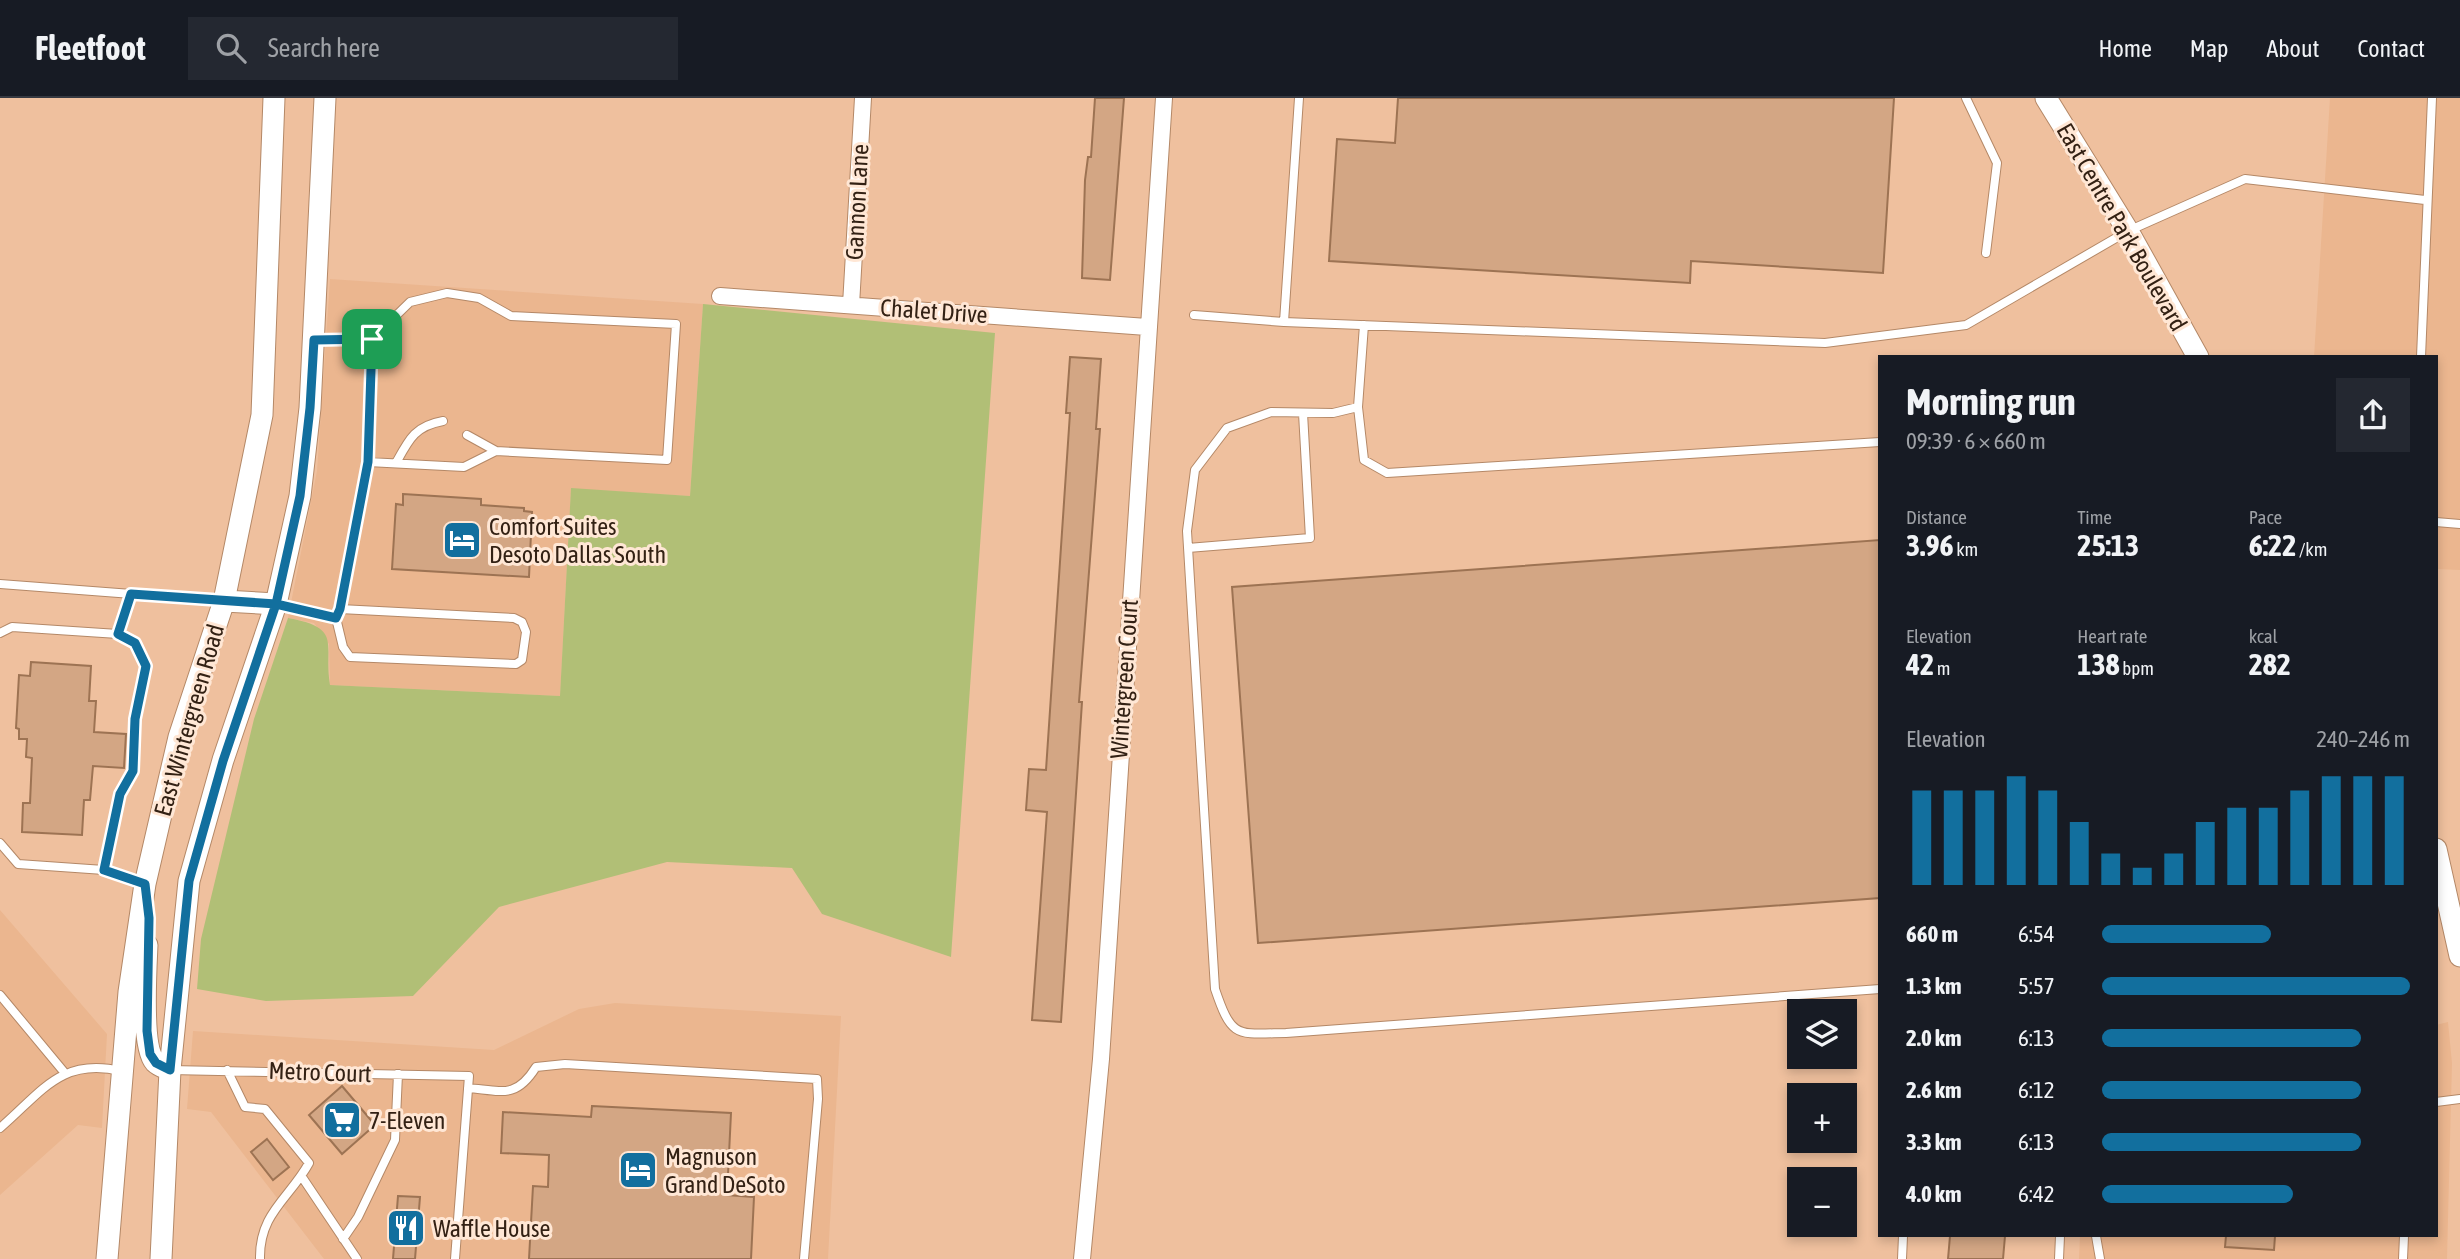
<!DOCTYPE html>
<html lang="en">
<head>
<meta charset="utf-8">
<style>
  :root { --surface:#171b24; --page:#242831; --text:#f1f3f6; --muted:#9ea1a6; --line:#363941; --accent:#126f9e }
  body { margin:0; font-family:"Asap Condensed",sans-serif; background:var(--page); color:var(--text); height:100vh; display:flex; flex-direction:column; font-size:26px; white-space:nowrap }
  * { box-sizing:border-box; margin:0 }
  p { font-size:23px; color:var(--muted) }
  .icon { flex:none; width:38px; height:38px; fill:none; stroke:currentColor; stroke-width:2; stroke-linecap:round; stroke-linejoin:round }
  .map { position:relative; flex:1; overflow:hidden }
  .panel { position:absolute; left:1878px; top:257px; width:560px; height:882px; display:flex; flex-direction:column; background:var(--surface); border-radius:0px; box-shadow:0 4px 10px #0003 }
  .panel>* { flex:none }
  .tools { position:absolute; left:1787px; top:901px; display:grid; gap:14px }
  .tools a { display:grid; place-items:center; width:70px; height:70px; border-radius:0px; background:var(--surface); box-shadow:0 4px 10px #0003; font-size:35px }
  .pin { position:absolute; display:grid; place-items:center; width:60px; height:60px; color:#fff; margin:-30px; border-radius:14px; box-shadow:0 4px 10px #0006 }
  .round { display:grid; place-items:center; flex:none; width:74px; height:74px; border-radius:0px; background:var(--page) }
  .headline { display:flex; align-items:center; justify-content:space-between; height:119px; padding:0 28px }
  h1 { font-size:38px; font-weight:700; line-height:52px }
  .metrics { display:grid; grid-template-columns:repeat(3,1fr); gap:10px; height:119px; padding:7px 28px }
  .metrics div { display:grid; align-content:center }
  .metrics b { font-size:30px; font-weight:700 }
  .metrics small { font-size:19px; font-weight:400 }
  .metrics p { font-size:19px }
  .chart { height:196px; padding:14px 28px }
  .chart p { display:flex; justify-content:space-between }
  .chart svg { width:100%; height:126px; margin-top:7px; stroke:var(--accent); stroke-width:6 }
  ul { padding:0 28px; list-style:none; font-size:23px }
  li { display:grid; grid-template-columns:112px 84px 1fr; align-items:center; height:52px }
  li i { height:18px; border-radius:9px; background:var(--accent) }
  header { display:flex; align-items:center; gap:42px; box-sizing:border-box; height:98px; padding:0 35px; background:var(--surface); border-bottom:2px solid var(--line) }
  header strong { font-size:33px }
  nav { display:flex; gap:38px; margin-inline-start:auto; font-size:24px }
  .search { width:490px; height:63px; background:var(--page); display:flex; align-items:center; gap:18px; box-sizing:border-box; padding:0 24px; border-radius:0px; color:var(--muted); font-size:26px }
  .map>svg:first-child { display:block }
</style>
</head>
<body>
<header>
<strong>Fleetfoot</strong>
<div class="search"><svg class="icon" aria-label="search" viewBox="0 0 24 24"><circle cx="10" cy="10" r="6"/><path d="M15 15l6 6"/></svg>Search here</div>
<nav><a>Home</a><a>Map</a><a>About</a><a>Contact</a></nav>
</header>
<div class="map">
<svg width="2460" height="1161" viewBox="0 0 2460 1161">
  <rect width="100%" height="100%" fill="#efc09e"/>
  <path fill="#ebb68f" d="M 2330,0 L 2460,0 L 2460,472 L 2436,471 L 2436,259 L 2314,259 Z
    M 330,181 L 703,206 L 690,398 L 571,391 L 560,598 L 330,587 L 329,546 L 314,525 L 288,520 L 317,373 Z
    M 0,812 L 107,936 L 102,1030 L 78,1027 L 0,1097 Z
    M 615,905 L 841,918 L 828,1161 L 324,1161 L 211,1014 L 187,1011 L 193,933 L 494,952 L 579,911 Z
    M 2448,924 L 2452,965 L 2447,1161 L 2079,1161 L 2080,1138 L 2436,1138 L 2436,927 Z"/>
  <path fill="#b1bf76" d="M 703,206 L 995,235 L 951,859 L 822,816 L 792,770 L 667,764 L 499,809 L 413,898 L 266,903 L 197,891 L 201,841 L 254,621 L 288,520 C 344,530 323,546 330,587 L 560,598 L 571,390 L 690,398 Z"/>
  <path fill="#d3a684" stroke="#9d7353" stroke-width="2" d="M 1095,0 L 1124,0 L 1110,182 L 1082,180 L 1085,82 L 1088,59 L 1091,59 Z
    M 1398,0 L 1894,0 L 1883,175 L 1691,163 L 1690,185 L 1329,163 L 1337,41 L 1395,45 Z
    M 1070,259 L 1101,261 L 1096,331 L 1100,331 L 1079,604 L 1082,604 L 1061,924 L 1032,922 L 1047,714 L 1026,712 L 1029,671 L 1046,672 L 1070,315 L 1066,315 Z
    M 403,396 L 481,401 L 481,407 L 524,410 L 524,413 L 532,414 L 529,479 L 392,471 L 396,406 L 403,407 Z
    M 1880,442 L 1880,800 L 1258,845 L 1232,489 Z
    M 31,564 L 91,568 L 89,603 L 96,603 L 94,634 L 126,636 L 124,670 L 93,668 L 90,702 L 84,702 L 82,737 L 22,734 L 23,705 L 30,705 L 32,660 L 26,659 L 27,641 L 19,641 L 19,631 L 16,630 L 19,577 L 30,578 Z
    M 342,988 L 375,1027 L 342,1056 L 309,1017 Z
    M 592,1008 L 731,1015 L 727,1097 L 754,1099 L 751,1161 L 529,1161 L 533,1088 L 548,1089 L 549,1057 L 501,1055 L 503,1014 L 591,1019 Z
    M 267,1041 L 289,1069 L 273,1082 L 251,1054 Z
    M 398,1098 L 420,1099 L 415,1161 L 393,1161 Z
    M 1950,1138 L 2005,1138 L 2003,1161 L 1948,1161 Z
    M 2226,1138 L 2275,1138 L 2274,1152 L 2225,1149 Z"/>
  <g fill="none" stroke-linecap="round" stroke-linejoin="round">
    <defs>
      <path id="lane" d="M 1966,0 L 1997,65 L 1986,155
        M 1194,217 L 1284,224 L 1825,245 L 1966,227 L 2128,133 L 2245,81 L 2425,102
        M 1284,224 L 1299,0
        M 1364,227 L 1358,309 L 1364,362 L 1387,375 L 1880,344
        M 314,242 L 372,241 L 410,204 L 447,195 L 479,200 L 511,218 L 676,226 L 667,362 L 496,353 L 464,369 L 368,364 L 372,241
        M 2421,259 L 2432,0
        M 1358,309 L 1333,315 L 1271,314 L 1227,330 L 1195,372 L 1187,433 L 1215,891 C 1232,941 1236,936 1286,935 L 1880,891
        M 467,337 L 496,353
        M 396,365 C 409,341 415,328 443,323
        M 2436,424 L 2460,426
        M 1188,450 L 1310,440 L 1303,315
        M 0,486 L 224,503
        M 279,506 L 336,520 L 340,511 L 368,364
        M 336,520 L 343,549 L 350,559 L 516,566 L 522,562 L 526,534 L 522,524 L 514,520 L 340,511
        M 0,535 L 12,529 L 118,536 L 134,545 L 146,568 L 135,621 L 133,673 L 120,696 L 104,772
        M 118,536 L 131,496
        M 0,745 L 18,766 L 104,772 L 143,785
        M 0,897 L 64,974
        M 170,972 L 469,978 L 455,1161
        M 227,972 L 245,1009 L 265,1011 L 309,1065 C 290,1100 259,1115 260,1161
        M 468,990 C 502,993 516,1001 536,969 L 565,966 L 817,981 L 818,1001 L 804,1161
        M 2436,1004 L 2460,1001
        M 0,1030 C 42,994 61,959 121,973
        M 302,1079 L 357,1161
        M 2096,1138 L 2100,1161
        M 343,1141 L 358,1119 L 395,1042 L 398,976
        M 1902,1161 L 1903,1138
        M 2059,1161 L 2060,1138
        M 2403,1161 L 2404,1138"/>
      <path id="street" d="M 720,198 L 1147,229
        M 851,207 L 863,0
        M 1082,1161 L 1101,961 L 1164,0"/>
      <path id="secondary" d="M 2046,0 L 2128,133 L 2198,259
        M 224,503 L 276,506
        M 2436,751 L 2460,858
        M 147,847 C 146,870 141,949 155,964 C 159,968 166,970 170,972
        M 107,1161 L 129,894 L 145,786 L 179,639 L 224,503 L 262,317 L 274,0
        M 161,1161 L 170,972 L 189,783 L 223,662 L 276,506 L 300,398 L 310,310 L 325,0"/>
    </defs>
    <use href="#lane" stroke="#b48867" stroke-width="10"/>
    <use href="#street" stroke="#b48867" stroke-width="18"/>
    <use href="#secondary" stroke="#b48867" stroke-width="23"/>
    <use href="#lane" stroke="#fff" stroke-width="8"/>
    <use href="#street" stroke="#fff" stroke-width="16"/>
    <use href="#secondary" stroke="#fff" stroke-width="21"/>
  </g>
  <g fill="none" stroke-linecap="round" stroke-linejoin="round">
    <defs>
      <path id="route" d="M 372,241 L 314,242 L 310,310 L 300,398 L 276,506 L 131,496 L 118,536 L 135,545 L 146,568 L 135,621 L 133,673 L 120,696 L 104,772 L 145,786 L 149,820 L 147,933 L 150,956 L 156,965 L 170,972 L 189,783 L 223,663 L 276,506 L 336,520 L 340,511 L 368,364 L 372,241"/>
    </defs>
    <use href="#route" stroke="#fff" stroke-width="14"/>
    <use href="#route" stroke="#126f9e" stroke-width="9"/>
  </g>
  <defs>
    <symbol id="hotel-square" viewBox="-11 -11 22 22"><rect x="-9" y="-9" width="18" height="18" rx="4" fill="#126f9e" stroke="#ffe7d5"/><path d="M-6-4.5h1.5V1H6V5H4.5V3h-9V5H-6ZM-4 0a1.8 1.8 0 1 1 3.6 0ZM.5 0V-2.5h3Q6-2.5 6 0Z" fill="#fff"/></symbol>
    <symbol id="supermarket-square" viewBox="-11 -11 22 22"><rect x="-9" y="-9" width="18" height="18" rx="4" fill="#126f9e" stroke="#ffe7d5"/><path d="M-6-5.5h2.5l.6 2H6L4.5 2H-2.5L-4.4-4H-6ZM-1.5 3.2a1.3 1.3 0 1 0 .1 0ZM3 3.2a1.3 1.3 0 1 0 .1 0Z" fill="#fff"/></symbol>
    <symbol id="restaurant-square" viewBox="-11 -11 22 22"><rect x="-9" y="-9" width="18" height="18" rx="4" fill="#126f9e" stroke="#ffe7d5"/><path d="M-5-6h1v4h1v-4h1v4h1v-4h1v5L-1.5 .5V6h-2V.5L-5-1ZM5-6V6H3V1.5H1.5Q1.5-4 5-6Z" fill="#fff"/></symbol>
  </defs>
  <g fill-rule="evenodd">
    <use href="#hotel-square" x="440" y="420" width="44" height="44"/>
    <use href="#supermarket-square" x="320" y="1000" width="44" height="44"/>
    <use href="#hotel-square" x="616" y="1050" width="44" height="44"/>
    <use href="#restaurant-square" x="384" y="1108" width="44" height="44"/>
  </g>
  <g text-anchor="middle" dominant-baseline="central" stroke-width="6" stroke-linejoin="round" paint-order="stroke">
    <g font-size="24" fill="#332114" stroke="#ffe7d5">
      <text transform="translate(857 104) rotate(-87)">Gannon Lane</text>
      <text transform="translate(2122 129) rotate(60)">East Centre Park Boulevard</text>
      <text transform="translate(934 213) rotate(4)">Chalet Drive</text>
      <text transform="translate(1124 581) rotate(-86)">Wintergreen Court</text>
      <text transform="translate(189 622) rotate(-74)">East Wintergreen Road</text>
      <text transform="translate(320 974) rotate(2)">Metro Court</text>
    </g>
    <g font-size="24" fill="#332114" stroke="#ffe7d5" text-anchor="start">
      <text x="489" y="428">Comfort Suites<tspan x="489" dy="28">Desoto Dallas South</tspan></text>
      <text x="369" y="1022">7-Eleven</text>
      <text x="665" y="1058">Magnuson<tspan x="665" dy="28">Grand DeSoto</tspan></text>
      <text x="433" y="1130">Waffle House</text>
    </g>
  </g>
</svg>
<div class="tools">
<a><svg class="icon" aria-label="layers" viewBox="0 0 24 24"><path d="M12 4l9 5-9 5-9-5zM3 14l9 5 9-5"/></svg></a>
<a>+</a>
<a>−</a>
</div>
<div class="pin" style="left:372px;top:241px;background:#1e9e55"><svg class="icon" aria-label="arrive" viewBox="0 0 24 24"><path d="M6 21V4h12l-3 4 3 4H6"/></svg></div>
<section class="panel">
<div class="headline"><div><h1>Morning run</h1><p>09:39 · 6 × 660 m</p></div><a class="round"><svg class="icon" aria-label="share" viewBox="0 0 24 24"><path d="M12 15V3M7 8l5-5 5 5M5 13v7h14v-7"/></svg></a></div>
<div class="metrics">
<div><p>Distance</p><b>3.96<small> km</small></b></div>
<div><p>Time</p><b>25:13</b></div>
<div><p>Pace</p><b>6:22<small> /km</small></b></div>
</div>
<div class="metrics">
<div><p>Elevation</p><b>42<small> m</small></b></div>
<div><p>Heart rate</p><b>138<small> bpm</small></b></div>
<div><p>kcal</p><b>282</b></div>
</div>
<div class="chart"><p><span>Elevation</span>240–246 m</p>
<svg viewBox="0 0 160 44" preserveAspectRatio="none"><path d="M5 44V11M15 44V11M25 44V11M35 44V6M45 44V11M55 44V22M65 44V33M75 44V38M85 44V33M95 44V22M105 44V17M115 44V17M125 44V11M135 44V6M145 44V6M155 44V6"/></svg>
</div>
<ul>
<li><b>660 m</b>6:54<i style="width:55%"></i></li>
<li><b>1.3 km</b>5:57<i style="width:100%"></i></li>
<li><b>2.0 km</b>6:13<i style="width:84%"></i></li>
<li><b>2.6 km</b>6:12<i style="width:84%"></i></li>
<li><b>3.3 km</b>6:13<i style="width:84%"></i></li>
<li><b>4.0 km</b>6:42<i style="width:62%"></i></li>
</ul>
</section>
</div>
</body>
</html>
